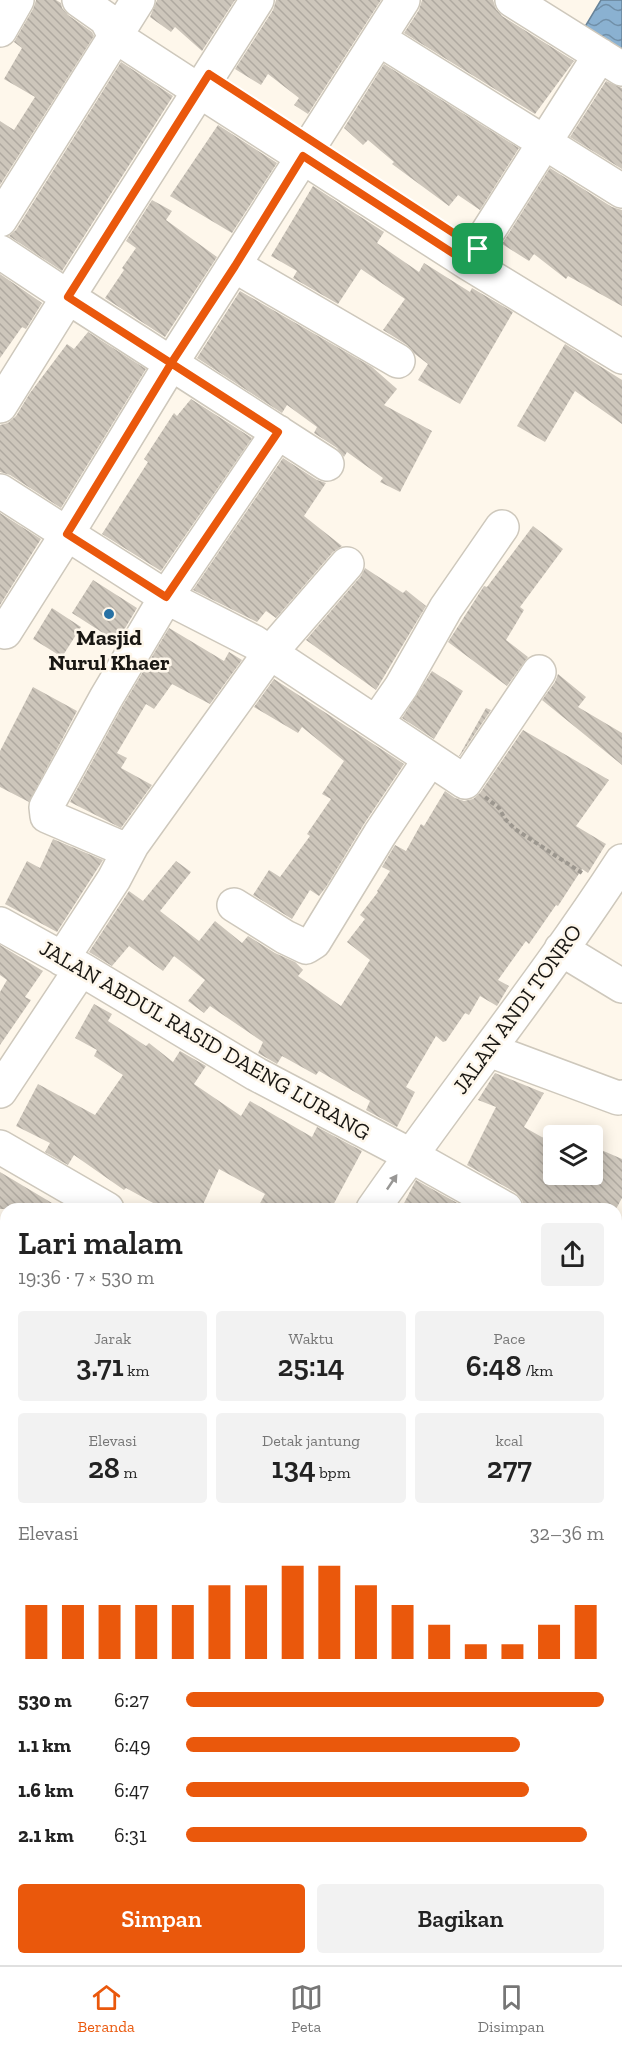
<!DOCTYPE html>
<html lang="id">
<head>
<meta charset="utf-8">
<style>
  :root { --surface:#fff; --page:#f2f2f2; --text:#222; --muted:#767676; --line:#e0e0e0; --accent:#ea580c }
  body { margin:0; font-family:"Zilla Slab",serif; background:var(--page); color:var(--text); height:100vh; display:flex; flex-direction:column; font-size:22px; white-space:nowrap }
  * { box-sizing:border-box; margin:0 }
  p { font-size:20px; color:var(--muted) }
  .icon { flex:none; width:33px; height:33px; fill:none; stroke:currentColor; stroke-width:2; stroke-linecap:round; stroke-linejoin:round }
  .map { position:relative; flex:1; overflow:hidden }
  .side { position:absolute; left:0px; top:1203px; width:622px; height:762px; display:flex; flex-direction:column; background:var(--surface); border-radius:18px 18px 0 0; box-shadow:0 3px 15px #0003 }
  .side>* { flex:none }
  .controls { position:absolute; left:543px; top:1125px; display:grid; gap:12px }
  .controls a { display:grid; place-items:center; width:60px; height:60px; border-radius:6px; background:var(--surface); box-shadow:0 3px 15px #0003; font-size:30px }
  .pin { position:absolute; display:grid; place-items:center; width:51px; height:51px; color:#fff; margin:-26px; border-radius:12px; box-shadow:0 3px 9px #0006 }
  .round { display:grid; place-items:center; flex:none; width:63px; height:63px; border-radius:6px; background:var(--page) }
  .head { display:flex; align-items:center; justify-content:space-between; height:102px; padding:0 18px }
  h1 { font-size:33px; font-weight:600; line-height:45px }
  .stats { display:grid; grid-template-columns:repeat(3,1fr); gap:9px; height:102px; padding:6px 18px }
  .stats div { display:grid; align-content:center; border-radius:6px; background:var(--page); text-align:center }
  .stats b { font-size:30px; font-weight:600 }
  .stats small { font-size:16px; font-weight:400 }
  .stats p { font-size:16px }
  .chart { height:168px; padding:12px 18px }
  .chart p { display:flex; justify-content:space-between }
  .chart svg { width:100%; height:108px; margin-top:6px; stroke:var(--accent); stroke-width:6 }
  .primary-button { display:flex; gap:12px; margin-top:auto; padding:12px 18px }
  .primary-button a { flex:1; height:69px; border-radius:6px; background:var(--accent); color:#fff; font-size:24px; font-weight:600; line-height:69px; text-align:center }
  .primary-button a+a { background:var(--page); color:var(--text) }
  ul { padding:0 18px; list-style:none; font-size:20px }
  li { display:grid; grid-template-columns:96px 72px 1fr; align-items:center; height:45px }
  li i { height:15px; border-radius:8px; background:var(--accent) }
  .menu { display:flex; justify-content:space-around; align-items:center; height:84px; border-top:2px solid var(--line); background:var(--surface); font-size:16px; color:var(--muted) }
  .menu a { display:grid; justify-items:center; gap:3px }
  .menu .selected { color:var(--accent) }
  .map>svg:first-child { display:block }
</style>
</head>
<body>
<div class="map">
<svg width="622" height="1965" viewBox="0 0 622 1965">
  <defs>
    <pattern id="cemetery-stones" width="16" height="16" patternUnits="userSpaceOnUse" patternTransform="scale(1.5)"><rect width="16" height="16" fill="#f7e7c7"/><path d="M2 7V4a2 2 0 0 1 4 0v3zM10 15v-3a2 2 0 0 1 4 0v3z" fill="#d3c5aa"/></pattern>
    <pattern id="water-waves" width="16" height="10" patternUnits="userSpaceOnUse" patternTransform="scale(1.5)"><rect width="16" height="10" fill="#8ab1d1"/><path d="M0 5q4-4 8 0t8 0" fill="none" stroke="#708fa8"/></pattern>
    <pattern id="building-back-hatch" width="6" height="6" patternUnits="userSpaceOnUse" patternTransform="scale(1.5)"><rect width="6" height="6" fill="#cdc6bb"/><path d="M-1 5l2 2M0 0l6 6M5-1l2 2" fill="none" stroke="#afa9a0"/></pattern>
  </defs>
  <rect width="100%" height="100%" fill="#fef7eb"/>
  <path fill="url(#cemetery-stones)" d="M 310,1959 L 542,1959 L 549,1965 L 322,1965 Z"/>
  <path fill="url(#water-waves)" stroke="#688398" stroke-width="1.5" d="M 601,0 L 622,0 L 622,53 L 583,30 Z
    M 96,1959 L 148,1959 L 146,1965 L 94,1965 Z"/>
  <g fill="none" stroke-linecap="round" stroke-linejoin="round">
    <path stroke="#8ab1d1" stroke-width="24" d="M 616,1509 L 622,1504"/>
  </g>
  <path fill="url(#building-back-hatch)" d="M 36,0 L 56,0 L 61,3 L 62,8 L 68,15 L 92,32 L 94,36 L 0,185 L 0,121 L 14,130 L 35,97 L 4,79 L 22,48 L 14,42 L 33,9 Z
    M 157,0 L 235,0 L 202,51 L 175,27 L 171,32 L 150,17 Z
    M 276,0 L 381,0 L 308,114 L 294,105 L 299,98 L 268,74 L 261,85 L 235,69 L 273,10 Z
    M 422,0 L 493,0 L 496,9 L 502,16 L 574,61 L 535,114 L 404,33 L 419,10 Z
    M 121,62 L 173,96 L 62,271 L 9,236 L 16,230 Z
    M 384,64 L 519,148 L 480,210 L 458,195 L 449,206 L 392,164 L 394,162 L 368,140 L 363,145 L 344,128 Z
    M 606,81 L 622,88 L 622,169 L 570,137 Z
    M 218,125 L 277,163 L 232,233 L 170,196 Z
    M 550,168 L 612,207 L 622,210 L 622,306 L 568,276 L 566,279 L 534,254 L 529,261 L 502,244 Z
    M 313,186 L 384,232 L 377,243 L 419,272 L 424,263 L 470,292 L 472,288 L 513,312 L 460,404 L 418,380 L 428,364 L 415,354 L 407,345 L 383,330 L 405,299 L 361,269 L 338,304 L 293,278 L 297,271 L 271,256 Z
    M 152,200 L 172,211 L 166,220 L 217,257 L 165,337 L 105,298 L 124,270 L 122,268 L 136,248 L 126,241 Z
    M 0,274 L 42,303 L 26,329 L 22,327 L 0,358 Z
    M 240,291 L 372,367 L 397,389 L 384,405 L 432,431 L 400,492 L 380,482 L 383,478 L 347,452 L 344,457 L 337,448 L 314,433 L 317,427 L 287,405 L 282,413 L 197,358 Z
    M 88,332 L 146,369 L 61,508 L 10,475 L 0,472 L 0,425 L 8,423 L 16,416 L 30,393 L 67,344 L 74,349 Z
    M 565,344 L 622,380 L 622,424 L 575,391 L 545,442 L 517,426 Z
    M 191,399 L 252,438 L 161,571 L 102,534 L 148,462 L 144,459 L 174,413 L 177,416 Z
    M 283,458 L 317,480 L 326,483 L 304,516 L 342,546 L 333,552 L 276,618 L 266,611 L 257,622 L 193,590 Z
    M 0,513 L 41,539 L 0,605 Z
    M 533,526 L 563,549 L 520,607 L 524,610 L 506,640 L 528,657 L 507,686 L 448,642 L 484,586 L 487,587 Z
    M 365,568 L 403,593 L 406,590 L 426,606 L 376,690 L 306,640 L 361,576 Z
    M 93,580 L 137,608 L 117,642 L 72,613 Z
    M 52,608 L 81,627 L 62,657 L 33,639 Z
    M 169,628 L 224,661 L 229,652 L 242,660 L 210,704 L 172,684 L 154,709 L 146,704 L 117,753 L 127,758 L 121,768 L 152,785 L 121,828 L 70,802 L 122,707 Z
    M 432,671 L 463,691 L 434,739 L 402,718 Z
    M 558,674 L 586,697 L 578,707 L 622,733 L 622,765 L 542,700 L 555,682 Z
    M 274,679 L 404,764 L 364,824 L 326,887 L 319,896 L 310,890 L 292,919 L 253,895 L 269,870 L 280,877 L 310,836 L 307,834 L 331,799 L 322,794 L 344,761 L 302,727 L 298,733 L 254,707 Z
    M 33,687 L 77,711 L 29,802 L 0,787 L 0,751 Z
    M 486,708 L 491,710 L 460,756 L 459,756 Z
    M 523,730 L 609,780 L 576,826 L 606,844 L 588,873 L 582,869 L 558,906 L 556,905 L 529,944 L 526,941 L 498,980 L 509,986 L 497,1006 L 480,996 L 469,1015 L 465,1013 L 446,1041 L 443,1042 L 436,1036 L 406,1087 L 415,1092 L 397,1127 L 366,1110 L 370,1101 L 319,1071 L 316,1075 L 282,1056 L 277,1064 L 258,1053 L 263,1042 L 210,1006 L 204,1013 L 188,1001 L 205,980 L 174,956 L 163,971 L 129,946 L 112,966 L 89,952 L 129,891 L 143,901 L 176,861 L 191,872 L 160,911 L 199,941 L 215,921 L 242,943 L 248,936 L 275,953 L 295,962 L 303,970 L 298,976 L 341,1006 L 370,960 L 347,942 L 365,919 L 360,915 L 378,892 L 377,891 L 390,871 L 382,867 L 395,845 L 406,851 L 421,824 L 424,826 L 445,791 L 455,798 L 464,801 L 473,799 L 480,793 Z
    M 53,839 L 103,860 L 57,932 L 5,904 L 27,861 L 40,868 Z
    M 0,945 L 43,971 L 25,997 L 31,1000 L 0,1045 L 0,992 L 7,980 L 0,975 Z
    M 94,1004 L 112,1014 L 108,1021 L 146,1046 L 149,1043 L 173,1062 L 180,1051 L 206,1066 L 194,1084 L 241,1116 L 250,1101 L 312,1137 L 317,1127 L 362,1151 L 331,1209 L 257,1209 L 265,1194 L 219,1169 L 201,1209 L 164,1209 L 126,1188 L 124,1190 L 74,1155 L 68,1165 L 45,1152 L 50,1143 L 16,1126 L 38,1084 L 95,1115 L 123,1075 L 94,1056 L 97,1050 L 75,1038 Z
    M 495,1073 L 544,1093 L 524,1127 L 554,1144 L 554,1174 L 592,1174 L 592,1168 L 599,1149 L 622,1159 L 622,1198 L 616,1209 L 525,1209 L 522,1200 L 516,1193 L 467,1165 L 496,1107 L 478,1100 Z
    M 0,1172 L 62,1209 L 0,1209 Z
    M 416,1180 L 468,1209 L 401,1209 Z"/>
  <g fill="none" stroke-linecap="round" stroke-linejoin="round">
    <defs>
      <path id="minor" d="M 79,0 L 106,19 L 115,36 L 198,90 L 468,263 L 622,357
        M 257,0 L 68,297 L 327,464
        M 512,0 L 622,69
        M 0,30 L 17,0
        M 379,39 L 622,191
        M 0,220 L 138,0
        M 0,252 L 68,297 L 0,406
        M 468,263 L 600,55
        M 235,266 L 398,361
        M 0,491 L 166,597 L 254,642 L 465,782 L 539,672
        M 5,632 L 67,534 L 172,362 L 403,0
        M 376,723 L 401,687 L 446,608 L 502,527
        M 132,845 L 124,849 L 47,816 L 46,807 L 106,698 L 166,597 L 278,432
        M 234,905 L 285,937 L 306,947 L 314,942 L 380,834 L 430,759
        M 0,924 L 81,969 L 256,1074 L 410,1155 L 506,1209
        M 561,949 L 622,986
        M 62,959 L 114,879 L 132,845 L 269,654 L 347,564
        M 489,1050 L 618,1098 L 622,1097
        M 0,1091 L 81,969
        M 0,1147 L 107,1209
        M 373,1209 C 454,1092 544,981 622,861
        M 616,1241 L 622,1242
        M 0,1301 L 6,1304
        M 616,1534 L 622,1531
        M 616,1579 L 622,1581
        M 616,1785 L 622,1771
        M 79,1965 L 81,1959
        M 162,1965 L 164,1959
        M 367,1965 L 371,1959"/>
      <path id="major" d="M 0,1764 L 6,1754
        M 563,1959 L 572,1965"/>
    </defs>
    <use href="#minor" stroke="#cec8bc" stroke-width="36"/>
    <use href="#major" stroke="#dadad9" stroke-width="36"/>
    <path stroke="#9c978f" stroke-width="4" stroke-dasharray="4.5 3" stroke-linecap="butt" d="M 485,797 L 499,808 L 505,819 L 515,829 L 582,873"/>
    <use href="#minor" stroke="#fff" stroke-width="33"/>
    <use href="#major" stroke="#b5d9f6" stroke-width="33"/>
  </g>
  <defs><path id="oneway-solid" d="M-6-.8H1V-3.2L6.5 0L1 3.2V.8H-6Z" transform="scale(1.5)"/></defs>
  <use fill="#989795" href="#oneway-solid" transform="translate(392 1182) rotate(-56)"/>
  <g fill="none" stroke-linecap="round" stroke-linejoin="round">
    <defs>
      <path id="route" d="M 478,249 L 468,263 L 303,156 L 235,266 L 172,362 L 67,534 L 166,597 L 278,432 L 68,297 L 209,74 L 478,249"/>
    </defs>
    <use href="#route" stroke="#fff" stroke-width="12"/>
    <use href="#route" stroke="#ea580c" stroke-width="8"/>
  </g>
  <circle fill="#2771a4" stroke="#fef7eb" stroke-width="2" cx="109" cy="614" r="6"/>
  <g text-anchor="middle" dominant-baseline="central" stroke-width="5" stroke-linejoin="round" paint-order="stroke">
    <g font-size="22" font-weight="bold" fill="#191713" stroke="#fef7eb">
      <text x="109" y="637">Masjid<tspan x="109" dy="25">Nurul Khaer</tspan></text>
    </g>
    <g font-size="22" fill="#191713" stroke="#fef7eb">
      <text transform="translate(517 1009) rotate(-54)">JALAN ANDI TONRO</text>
      <text transform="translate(205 1040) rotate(30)">JALAN ABDUL RASID DAENG LURANG</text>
    </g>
  </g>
</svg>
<div class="controls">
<a><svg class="icon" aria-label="layers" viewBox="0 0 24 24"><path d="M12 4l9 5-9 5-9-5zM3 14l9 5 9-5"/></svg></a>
</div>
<div class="pin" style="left:478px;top:249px;background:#1e9e55"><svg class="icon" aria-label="arrive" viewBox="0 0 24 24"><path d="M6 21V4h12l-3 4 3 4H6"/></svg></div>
<section class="side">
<div class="head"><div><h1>Lari malam</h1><p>19:36 · 7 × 530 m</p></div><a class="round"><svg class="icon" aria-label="share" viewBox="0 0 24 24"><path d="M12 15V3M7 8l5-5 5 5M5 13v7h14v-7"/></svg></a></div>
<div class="stats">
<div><p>Jarak</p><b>3.71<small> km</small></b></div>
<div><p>Waktu</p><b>25:14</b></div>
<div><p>Pace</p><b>6:48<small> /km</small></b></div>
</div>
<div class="stats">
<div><p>Elevasi</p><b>28<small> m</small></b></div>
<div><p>Detak jantung</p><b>134<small> bpm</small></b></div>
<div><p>kcal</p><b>277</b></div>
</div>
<div class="chart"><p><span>Elevasi</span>32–36 m</p>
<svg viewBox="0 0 160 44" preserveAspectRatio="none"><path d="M5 44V22M15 44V22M25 44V22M35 44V22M45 44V22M55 44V14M65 44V14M75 44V6M85 44V6M95 44V14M105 44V22M115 44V30M125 44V38M135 44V38M145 44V30M155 44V22"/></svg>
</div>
<ul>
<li><b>530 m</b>6:27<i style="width:100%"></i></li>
<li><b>1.1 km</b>6:49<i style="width:80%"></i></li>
<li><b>1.6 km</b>6:47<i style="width:82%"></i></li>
<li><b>2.1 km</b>6:31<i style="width:96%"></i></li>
</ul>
<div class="primary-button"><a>Simpan</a><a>Bagikan</a></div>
</section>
</div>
<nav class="menu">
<a class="selected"><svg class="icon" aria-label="home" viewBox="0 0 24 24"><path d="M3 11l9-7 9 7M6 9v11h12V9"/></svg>Beranda</a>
<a><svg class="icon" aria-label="map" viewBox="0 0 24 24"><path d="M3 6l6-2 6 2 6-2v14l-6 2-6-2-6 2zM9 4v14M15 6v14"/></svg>Peta</a>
<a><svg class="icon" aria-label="saved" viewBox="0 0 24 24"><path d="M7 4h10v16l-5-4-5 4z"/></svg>Disimpan</a>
</nav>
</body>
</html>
